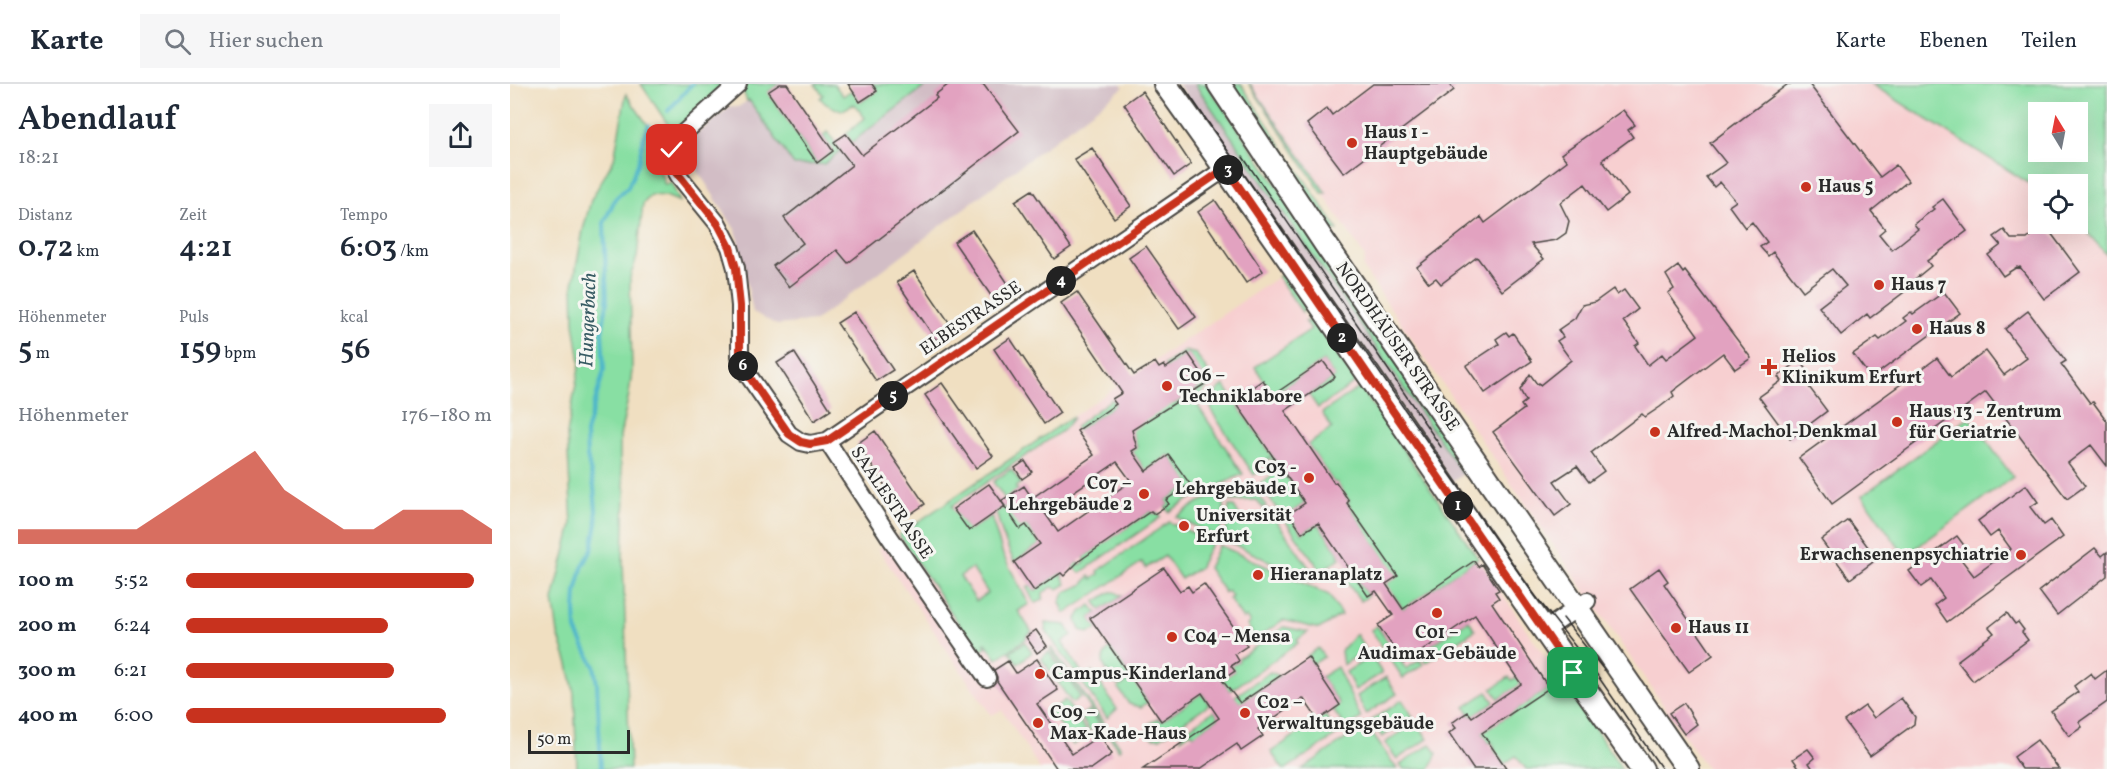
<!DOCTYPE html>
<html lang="de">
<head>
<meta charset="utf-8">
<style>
  :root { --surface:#fff; --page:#f6f6f7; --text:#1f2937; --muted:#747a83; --line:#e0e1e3; --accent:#c8321e }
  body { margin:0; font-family:Vollkorn,serif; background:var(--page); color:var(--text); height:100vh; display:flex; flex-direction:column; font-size:22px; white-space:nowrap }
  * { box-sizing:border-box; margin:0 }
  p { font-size:20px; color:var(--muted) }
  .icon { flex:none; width:33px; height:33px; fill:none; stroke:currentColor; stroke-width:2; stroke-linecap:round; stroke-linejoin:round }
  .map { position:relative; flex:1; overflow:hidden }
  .drawer { display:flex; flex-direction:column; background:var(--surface); width:510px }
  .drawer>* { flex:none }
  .needle { width:39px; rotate:350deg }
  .buttons { position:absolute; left:1518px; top:18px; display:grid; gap:12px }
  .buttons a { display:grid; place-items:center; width:60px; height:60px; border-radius:0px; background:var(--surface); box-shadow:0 6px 24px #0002; font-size:30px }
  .scale { position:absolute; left:18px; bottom:15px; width:102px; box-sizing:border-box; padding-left:6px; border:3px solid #2b2b2b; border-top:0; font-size:16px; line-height:21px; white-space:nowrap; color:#2b2b2b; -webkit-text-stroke:4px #f6f6f2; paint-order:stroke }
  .pin { position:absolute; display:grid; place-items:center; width:51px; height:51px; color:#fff; margin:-26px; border-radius:12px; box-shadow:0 3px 9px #0006 }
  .km { position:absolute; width:30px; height:30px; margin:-15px; border-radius:50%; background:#222; color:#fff; font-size:16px; line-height:30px; text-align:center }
  .round { display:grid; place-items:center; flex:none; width:63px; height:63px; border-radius:0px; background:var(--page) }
  .head { display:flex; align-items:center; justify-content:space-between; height:102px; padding:0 18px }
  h1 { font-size:33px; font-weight:600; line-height:45px }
  .figures { display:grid; grid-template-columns:repeat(3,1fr); gap:9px; height:102px; padding:6px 18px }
  .figures div { display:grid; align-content:center }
  .figures b { font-size:30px; font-weight:600 }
  .figures small { font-size:16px; font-weight:400 }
  .figures p { font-size:16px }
  .chart { height:168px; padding:12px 18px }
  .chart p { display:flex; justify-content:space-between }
  .chart svg { width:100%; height:108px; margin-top:6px; fill:var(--accent); opacity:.7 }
  ul { padding:0 18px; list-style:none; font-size:20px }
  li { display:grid; grid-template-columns:96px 72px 1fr; align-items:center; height:45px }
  li i { height:15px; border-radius:8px; background:var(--accent) }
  header { display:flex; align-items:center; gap:36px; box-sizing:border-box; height:84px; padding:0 30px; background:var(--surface); border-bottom:2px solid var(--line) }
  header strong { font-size:28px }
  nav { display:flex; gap:33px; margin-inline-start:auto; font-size:21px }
  .search { width:420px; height:54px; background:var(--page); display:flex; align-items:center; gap:15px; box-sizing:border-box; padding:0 21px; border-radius:0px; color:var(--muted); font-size:22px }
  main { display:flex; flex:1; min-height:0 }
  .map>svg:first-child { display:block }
</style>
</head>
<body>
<header>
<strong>Karte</strong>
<div class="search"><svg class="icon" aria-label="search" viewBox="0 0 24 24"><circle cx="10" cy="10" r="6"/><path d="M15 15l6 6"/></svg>Hier suchen</div>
<nav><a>Karte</a><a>Ebenen</a><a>Teilen</a></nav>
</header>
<main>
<section class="drawer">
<div class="head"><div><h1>Abendlauf</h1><p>18:21</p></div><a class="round"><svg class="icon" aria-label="share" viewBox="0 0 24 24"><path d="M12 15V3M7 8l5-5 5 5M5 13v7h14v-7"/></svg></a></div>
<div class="figures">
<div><p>Distanz</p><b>0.72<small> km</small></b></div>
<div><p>Zeit</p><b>4:21</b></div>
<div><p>Tempo</p><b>6:03<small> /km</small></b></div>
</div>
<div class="figures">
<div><p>Höhenmeter</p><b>5<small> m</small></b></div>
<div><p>Puls</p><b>159<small> bpm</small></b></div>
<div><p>kcal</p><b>56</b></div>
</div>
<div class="chart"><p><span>Höhenmeter</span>176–180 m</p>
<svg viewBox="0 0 160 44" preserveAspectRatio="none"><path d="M0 44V38L10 38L20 38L30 38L40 38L50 30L60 22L70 14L80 6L90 22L100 30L110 38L120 38L130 30L140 30L150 30L160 38V44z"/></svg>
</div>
<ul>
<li><b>100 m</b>5:52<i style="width:94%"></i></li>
<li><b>200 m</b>6:24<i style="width:66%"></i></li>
<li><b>300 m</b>6:21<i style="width:68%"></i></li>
<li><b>400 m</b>6:00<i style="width:85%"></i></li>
</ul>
</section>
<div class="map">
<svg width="1597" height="685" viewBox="0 0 1597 685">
  <rect width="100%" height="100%" fill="#f6f6f2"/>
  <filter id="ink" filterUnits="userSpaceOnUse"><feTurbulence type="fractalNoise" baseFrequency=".0167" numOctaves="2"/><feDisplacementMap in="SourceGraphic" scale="12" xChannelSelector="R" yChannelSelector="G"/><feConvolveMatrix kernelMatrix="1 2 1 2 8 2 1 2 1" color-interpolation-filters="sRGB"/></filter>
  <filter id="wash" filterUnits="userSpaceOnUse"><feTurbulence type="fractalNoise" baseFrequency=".008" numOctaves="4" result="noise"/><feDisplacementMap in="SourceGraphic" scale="24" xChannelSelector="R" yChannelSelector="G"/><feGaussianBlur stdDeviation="1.35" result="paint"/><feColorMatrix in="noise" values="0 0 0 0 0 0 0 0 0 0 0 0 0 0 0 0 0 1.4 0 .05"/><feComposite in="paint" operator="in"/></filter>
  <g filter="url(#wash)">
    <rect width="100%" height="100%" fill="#f0dfc1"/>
    <path fill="#f7cfd0" d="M 740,0 L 1361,0 L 1528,105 L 1528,140 L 1568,138 L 1597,171 L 1597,685 L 1197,685 L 853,184 L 855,173 Z
      M 768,193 L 821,271 L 826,268 L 1112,685 L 530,685 L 492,626 L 481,631 L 368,465 Z"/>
    <path fill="#d2bdc5" d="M 418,0 L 611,0 L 614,3 L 305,237 L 267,241 L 243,228 L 226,147 L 172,62 L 221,22 L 228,23 L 239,16 L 284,81 L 314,80 Z
      M 668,0 L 685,0 L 953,390 L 942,398 Z"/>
    <path fill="#88dfa3" stroke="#5a8567" stroke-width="1.5" fill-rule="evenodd" d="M 131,0 L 218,0 L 171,44 L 161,45 Z
      M 237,0 L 270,0 L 258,8 L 306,78 L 323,67 L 313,52 L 317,48 L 331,66 L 314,80 L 284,81 L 239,16 L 237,17 L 232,4 Z
      M 305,0 L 324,0 L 333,12 L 342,6 L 351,18 L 367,7 L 362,0 L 418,0 L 342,58 L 336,50 L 355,34 L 344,20 L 331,27 L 316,20 L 310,14 L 313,11 Z
      M 685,0 L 696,0 L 720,33 L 962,385 L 953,390 Z
      M 716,0 L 731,0 L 828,146 L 819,148 Z
      M 739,0 L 740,0 L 816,109 L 812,109 Z
      M 1361,0 L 1597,0 L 1597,171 L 1568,138 L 1568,100 L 1528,100 L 1528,105 ZM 1568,28 L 1568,68 L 1528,68 L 1528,28 Z
      M 116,10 L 144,50 L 144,71 L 155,101 L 161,98 L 170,118 L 156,112 L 141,111 L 133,120 L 127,173 L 120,193 L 122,287 L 119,310 L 110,352 L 110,376 L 115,408 L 113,477 L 120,685 L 67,685 L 64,609 L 58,580 L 48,550 L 43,516 L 62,441 L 57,350 L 70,278 L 64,239 L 63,201 L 73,146 L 81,116 L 104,75 Z
      M 773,190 L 795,222 L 792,228 L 768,193 Z
      M 795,237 L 805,237 L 846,298 L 808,324 L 799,311 L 825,293 L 813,277 L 763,311 L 745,283 L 801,245 Z
      M 675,267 L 686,270 L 705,298 L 696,304 L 689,313 L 685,306 L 697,298 L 678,269 L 656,284 L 654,281 Z
      M 714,301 L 766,377 L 763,378 L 760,374 L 747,383 L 749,387 L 744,391 L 702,328 C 699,316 704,308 714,301 Z
      M 850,303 L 968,474 L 893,525 L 876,500 L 887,492 L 837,419 L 839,417 L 826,398 L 824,399 L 798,361 L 822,344 L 812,329 Z
      M 680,310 L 733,390 L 678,416 L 659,428 L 655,422 L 659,420 L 656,416 L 680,400 L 659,371 L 636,387 L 622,367 L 627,363 L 619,340 L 663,319 L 665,320 Z
      M 602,315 L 606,320 L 567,347 L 565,344 L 572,337 Z
      M 562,333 L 563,334 L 553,346 L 442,422 L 459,447 L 481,432 L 493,471 L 519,520 L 508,527 L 522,548 L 516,552 L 517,554 L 487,575 L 476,559 L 474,560 L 477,563 L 465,571 L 457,552 L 389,451 ZM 462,484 L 478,509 L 466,517 L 450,492 Z
      M 1459,333 L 1503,393 L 1395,472 L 1352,412 Z
      M 501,385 L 511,399 L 505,403 L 508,406 L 495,415 L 483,398 Z
      M 770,386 L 773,391 L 775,390 L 795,419 L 779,430 L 792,449 L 808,439 L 829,470 L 828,471 L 830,474 L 811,487 L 749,400 Z
      M 735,404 L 748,410 L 756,422 L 753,424 L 747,416 L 720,417 L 721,407 Z
      M 716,408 L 711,446 L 707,453 L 666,433 L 689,418 Z
      M 495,422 L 516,441 L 530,460 L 504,478 L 493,452 L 486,428 Z
      M 719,422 L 724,422 C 730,438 743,440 757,432 L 755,427 L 758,425 L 807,495 L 804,498 L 712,455 L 716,447 Z
      M 641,427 L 644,430 L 647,428 L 651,433 L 570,489 L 562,481 L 567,478 L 570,481 L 576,477 L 574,473 Z
      M 659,438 L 702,458 L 689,484 L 671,495 L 655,472 L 636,484 L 632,478 L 556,529 L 554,528 L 550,518 L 555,508 L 572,501 L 580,492 L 582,495 L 589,490 L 588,487 Z
      M 709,461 L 819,511 L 831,531 L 809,545 L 773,536 L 746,555 L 737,541 L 740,539 L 736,533 L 733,535 L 719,515 L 722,513 L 718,507 L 715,509 L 698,484 Z
      M 840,485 L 858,512 L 851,517 L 831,491 Z
      M 551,489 L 556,500 L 548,505 L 542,503 L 533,509 L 533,515 L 527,519 L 524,518 L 517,504 L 521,502 L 525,507 Z
      M 601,508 L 605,508 L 612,512 L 591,526 L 585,518 Z
      M 581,521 L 587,529 L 580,534 L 588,545 L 578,549 L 570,546 L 566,536 L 571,528 Z
      M 959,536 L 965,546 L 916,579 L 910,569 Z
      M 535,539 L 556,541 L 562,551 L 552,558 L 574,592 L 582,587 L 607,625 L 597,634 L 536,547 Z
      M 867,542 L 896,585 L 910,576 L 913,581 L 893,594 L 861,546 Z
      M 774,543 L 798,548 L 787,556 L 788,559 L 720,607 L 712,596 L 724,587 L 721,582 L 729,577 L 728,575 Z
      M 846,550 L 856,566 L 833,581 L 831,567 Z
      M 515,558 L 522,568 L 508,580 L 500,568 Z
      M 542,564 L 611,664 L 609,666 L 540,565 Z
      M 601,564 L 620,592 L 607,601 C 598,588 584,576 601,564 Z
      M 808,564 L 814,573 L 803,580 L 797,572 Z
      M 539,568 L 555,591 L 547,597 L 531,574 Z
      M 861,572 L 872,589 L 845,606 L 836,588 Z
      M 827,583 L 851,634 L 836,644 L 823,626 L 830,620 L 811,593 Z
      M 760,588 L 770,592 L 730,619 L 724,613 Z
      M 1048,591 L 1112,685 L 1016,685 L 1006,672 L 994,680 L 983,665 L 985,664 L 982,658 L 979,659 L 972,649 L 1039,604 L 1036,599 Z
      M 557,593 L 570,613 L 562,619 L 548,599 Z
      M 876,593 L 887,610 L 856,630 L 847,612 Z
      M 999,593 L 1002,596 L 1007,593 L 1012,600 L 989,615 L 982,605 Z
      M 622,594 L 638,618 L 631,623 L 619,620 L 608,604 Z
      M 977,608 L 984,618 L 962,633 L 955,623 Z
      M 692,609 L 699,620 L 650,654 C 643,655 640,653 637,646 L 639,640 L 649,634 L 651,637 Z
      M 555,616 L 579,651 L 563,661 L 540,627 Z
      M 892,616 L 903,633 L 872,653 L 861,637 Z
      M 579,626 L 589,641 L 580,647 L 570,632 Z
      M 704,627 L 709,634 L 684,651 L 681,648 L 671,655 L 674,647 Z
      M 815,631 L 828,650 L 776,685 L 773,685 L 761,668 Z
      M 906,638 L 918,655 L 887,675 L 875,659 Z
      M 856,641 L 887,685 L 792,685 Z
      M 921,660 L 927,669 L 920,685 L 894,685 L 890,681 Z"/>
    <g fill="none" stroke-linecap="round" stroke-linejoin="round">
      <path stroke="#4cb5ca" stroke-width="4" d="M 158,27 L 182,0
        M 91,685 L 87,600 L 84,582 L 66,546 L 65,527 L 66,508 L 72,484 L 82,465 L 87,439 L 84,403 L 77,372 L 76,349 L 94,286 L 92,248 L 97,219 L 94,139 L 105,115 L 118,103 L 128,80 L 134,52 L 139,41"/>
    </g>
    <g id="blocks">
      <path fill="#e2a2c0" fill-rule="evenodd" d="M 270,0 L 277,0 L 323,67 L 307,79 L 258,8 Z
        M 338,0 L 362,0 L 367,7 L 350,18 Z
        M 439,0 L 473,0 L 509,47 L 338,179 L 327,166 L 279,203 L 263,182 L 293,159 L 274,134 L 342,81 L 324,58 L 336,50 L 352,71 L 427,14 L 425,11 Z
        M 863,0 L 940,0 L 944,6 L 834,89 L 797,40 L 817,24 L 822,31 Z
        M 1278,0 L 1299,0 L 1370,93 L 1386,81 L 1398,97 L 1361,127 L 1375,145 L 1369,150 L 1382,166 L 1408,145 L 1404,140 L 1424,125 L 1422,123 L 1433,115 L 1457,147 L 1417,177 L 1421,182 L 1404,196 L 1406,199 L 1360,234 L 1357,230 L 1331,251 L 1309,223 L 1336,202 L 1322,185 L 1293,207 L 1263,168 L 1258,172 L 1250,163 L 1257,158 L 1242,138 L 1235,144 L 1219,122 L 1226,117 L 1210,98 L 1204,103 L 1196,93 L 1216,79 L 1200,59 Z
        M 632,7 L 681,80 L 664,92 L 614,20 Z
        M 1113,26 L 1125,41 L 1118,46 L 1123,53 L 1092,76 L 1118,111 L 1096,128 L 1075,100 L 1050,119 L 1059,137 L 1056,149 L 1046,156 L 1021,160 L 1034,175 L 992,207 L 967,173 L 931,200 L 926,194 L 919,199 L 907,183 L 971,133 L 975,139 L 1057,77 L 1051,70 Z
        M 582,64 L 621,122 L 604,134 L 564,75 Z
        M 522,106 L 561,163 L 544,175 L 505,117 Z
        M 705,116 L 753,187 L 736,199 L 688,128 Z
        M 1535,141 L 1570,188 L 1534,215 L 1510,183 L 1508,184 L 1507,183 L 1493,192 L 1478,171 L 1491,161 L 1484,153 L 1494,146 L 1501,155 L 1517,155 Z
        M 462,146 L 501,204 L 484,216 L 444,158 Z
        M 636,162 L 686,233 L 669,245 L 619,174 Z
        M 1168,182 L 1173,189 L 1175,187 L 1241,274 L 1225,285 L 1213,269 L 1162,308 L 1164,312 L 1150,323 L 1135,333 L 1132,330 L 1081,369 L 1094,387 L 1079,398 L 1067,382 L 1044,397 L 1061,420 L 1045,432 L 983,348 L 1014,325 L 1011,321 L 1016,317 L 1010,306 L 1020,290 L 1027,300 L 1029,299 L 1030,301 L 1061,276 L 1047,257 L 1053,253 L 1048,246 L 1065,234 L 1072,221 L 1085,218 L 1103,205 L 1107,211 L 1114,206 L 1128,225 L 1113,237 L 1129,259 L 1125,262 L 1138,281 L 1152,270 L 1156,275 L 1188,251 L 1158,209 L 1164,205 L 1156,191 Z
        M 404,187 L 443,244 L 426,256 L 387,198 Z
        M 567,208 L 624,291 L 645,278 L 649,284 L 654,281 L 656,284 L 678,269 L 698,298 L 622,346 L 627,364 L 622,367 L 636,387 L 659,371 L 680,400 L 656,416 L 659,420 L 644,430 L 641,427 L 569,477 L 554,492 L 551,489 L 524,507 L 504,478 L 530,460 L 516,441 L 510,445 L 491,417 L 514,402 L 522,414 L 584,371 L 567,347 L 606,320 L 602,315 L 612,309 L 551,219 ZM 607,378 L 621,397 L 548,448 L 534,428 Z
        M 1434,208 L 1450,229 L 1361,294 L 1343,270 L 1367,253 L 1370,256 L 1396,237 L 1393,234 L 1401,228 L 1403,230 Z
        M 1518,227 L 1556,277 L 1551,280 L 1580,319 L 1583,318 L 1597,337 L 1597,382 L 1581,361 L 1558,379 L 1575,402 L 1557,415 L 1476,308 L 1322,420 L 1289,374 L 1427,274 L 1441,293 L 1476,267 L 1494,291 L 1517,274 L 1495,245 Z
        M 344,228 L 383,286 L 366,297 L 327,239 Z
        M 996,248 L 999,252 L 1003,249 L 1022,277 L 975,309 L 956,282 L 989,260 L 986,255 Z
        M 500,254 L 550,329 L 534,340 L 484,265 Z
        M 284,268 L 321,326 L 304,337 L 267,279 Z
        M 1290,276 L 1300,290 L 1293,295 L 1317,327 L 1280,355 L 1249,313 L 1271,297 L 1268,293 Z
        M 813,277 L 825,293 L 775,327 L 824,399 L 826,398 L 839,417 L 837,419 L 888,492 L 876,500 L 893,525 L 964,477 L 968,483 L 972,480 L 989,506 L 985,508 L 989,514 L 982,519 L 1039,604 L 972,649 L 997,685 L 963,685 L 939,649 L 946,644 L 942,639 L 950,633 L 958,628 L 962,633 L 1011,600 L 965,531 L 894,579 L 868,541 L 883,531 L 866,507 L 858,512 L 808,439 L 792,449 L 779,430 L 795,419 L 724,316 L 753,296 L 763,311 Z
        M 432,299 L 483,372 L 466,384 L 415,311 Z
        M 365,347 L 415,420 L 396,433 L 347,360 Z
        M 515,377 L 522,388 L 512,395 L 505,384 Z
        M 479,400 L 495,422 L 459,447 L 443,425 Z
        M 1516,401 L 1528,418 L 1520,423 L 1534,441 L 1541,436 L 1553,453 L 1437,538 L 1425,521 L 1434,514 L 1421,496 L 1411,503 L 1399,487 L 1447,452 L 1459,468 L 1450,474 L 1464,492 L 1501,465 L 1488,447 L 1480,453 L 1468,437 Z
        M 1338,436 L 1367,475 L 1340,495 L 1311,456 Z
        M 1585,464 L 1592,472 L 1597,468 L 1597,492 L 1547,531 L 1529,507 Z
        M 654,484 L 670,507 L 678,502 L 682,508 L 694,500 L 737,562 L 725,570 L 729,577 L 721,582 L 725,587 L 712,596 L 730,619 L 798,573 L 830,621 L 808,636 L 793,614 L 748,645 L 753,652 L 731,667 L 727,660 L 690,685 L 633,685 L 709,634 L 692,609 L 651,637 L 580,534 Z
        M 1149,484 L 1158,497 L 1154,500 L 1203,571 L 1179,588 L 1120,505 Z
        M 1497,529 L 1505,540 L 1508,538 L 1514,546 L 1512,548 L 1518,556 L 1463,597 L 1447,577 L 1484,549 L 1479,543 Z
        M 526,546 L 537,562 L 527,569 L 516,553 Z
        M 527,575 L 548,606 L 527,620 L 562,670 L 590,651 L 602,670 L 581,685 L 547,685 L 487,597 L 487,593 L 484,586 L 498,577 L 506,589 Z
        M 1597,586 L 1597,618 L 1569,638 L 1572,643 L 1559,652 L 1541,627 L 1568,608 L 1564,602 L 1581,589 L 1585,595 Z
        M 1391,614 L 1405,633 L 1404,640 L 1360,672 L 1334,637 L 1355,622 L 1364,634 Z
        M 1174,619 L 1187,640 L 1174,650 L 1159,629 Z
        M 1527,656 L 1549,685 L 1512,685 L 1504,673 Z
        M 1298,665 L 1305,674 L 1299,679 L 1303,685 L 1290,685 L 1283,675 Z"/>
    </g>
  </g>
  <g filter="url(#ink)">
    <use href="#blocks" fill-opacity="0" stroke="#494642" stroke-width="1.5"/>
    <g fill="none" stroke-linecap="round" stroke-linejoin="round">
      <defs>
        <path id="street" d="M 228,0 L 168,54 L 162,66 L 161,78 L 169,92 L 208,140 L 220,163 L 226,184 L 230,222 L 230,272 L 236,288 L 279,350 L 291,358 L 300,360 L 317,357 L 379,452 L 477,594
          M 317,357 L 716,84
          M 1034,547 L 1077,517"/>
        <path id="secondary" d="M 655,0 C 818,225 970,459 1132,685
          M 709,0 L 816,161 L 1178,685"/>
      </defs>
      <use href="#street" stroke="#494642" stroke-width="20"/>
      <use href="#secondary" stroke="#494642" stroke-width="26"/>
      <use href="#street" stroke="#fff" stroke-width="16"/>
      <use href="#secondary" stroke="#fff" stroke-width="22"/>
      <path stroke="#2b2b2b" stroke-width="1.5" d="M 672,0 L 893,323 L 1020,505 L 1083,585 L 1152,685
        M 733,73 L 931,363
        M 1053,534 L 1094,586"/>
    </g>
  </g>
  <g fill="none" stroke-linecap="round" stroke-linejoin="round" filter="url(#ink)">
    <defs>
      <path id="route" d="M 162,66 L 161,78 L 164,85 L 208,140 L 220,163 L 226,184 L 230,222 L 230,272 L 236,288 L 279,350 L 291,358 L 300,360 L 317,357 L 716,84 L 1063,589"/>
    </defs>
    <use href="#route" stroke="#fff" stroke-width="12"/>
    <use href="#route" stroke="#c8321e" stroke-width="8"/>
  </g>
  <g fill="#c8321e" stroke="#f6f6f2" stroke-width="2">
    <circle cx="842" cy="59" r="6"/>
    <circle cx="1296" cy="103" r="6"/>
    <circle cx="1369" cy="201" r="6"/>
    <circle cx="1407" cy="245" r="6"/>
    <path d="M1256 274h6v6h6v6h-6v6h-6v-6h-6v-6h6z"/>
    <circle cx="657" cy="302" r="6"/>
    <circle cx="1387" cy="338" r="6"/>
    <circle cx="1145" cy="348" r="6"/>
    <circle cx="799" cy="394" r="6"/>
    <circle cx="634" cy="410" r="6"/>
    <circle cx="674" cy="442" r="6"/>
    <circle cx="1511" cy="471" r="6"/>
    <circle cx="748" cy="491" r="6"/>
    <circle cx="927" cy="529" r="6"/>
    <circle cx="1166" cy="544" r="6"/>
    <circle cx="662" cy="553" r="6"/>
    <circle cx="530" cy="590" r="6"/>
    <circle cx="735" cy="629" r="6"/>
    <circle cx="528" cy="639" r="6"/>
  </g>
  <g text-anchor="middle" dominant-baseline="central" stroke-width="6" stroke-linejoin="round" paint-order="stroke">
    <g font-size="18" font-weight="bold" fill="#2b2b2b" stroke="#f6f6f2" text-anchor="start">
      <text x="854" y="49">Haus 1 -<tspan x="854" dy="21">Hauptgebäude</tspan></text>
      <text x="1308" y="103">Haus 5</text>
      <text x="1381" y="201">Haus 7</text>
      <text x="1419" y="245">Haus 8</text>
      <text x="1272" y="273">Helios<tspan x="1272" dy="21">Klinikum Erfurt</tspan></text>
      <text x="669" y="292">C06 –<tspan x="669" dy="21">Techniklabore</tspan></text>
      <text x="1399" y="328">Haus 13 - Zentrum<tspan x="1399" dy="21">für Geriatrie</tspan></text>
      <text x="1157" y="348">Alfred-Machol-Denkmal</text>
      <text x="787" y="384" text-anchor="end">C03 -<tspan x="787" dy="21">Lehrgebäude 1</tspan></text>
      <text x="622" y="400" text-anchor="end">C07 –<tspan x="622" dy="21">Lehrgebäude 2</tspan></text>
      <text x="686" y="432">Universität<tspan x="686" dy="21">Erfurt</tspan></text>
      <text x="1499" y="471" text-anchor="end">Erwachsenenpsychiatrie</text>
      <text x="760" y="491">Hieranaplatz</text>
      <text x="1178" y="544">Haus 11</text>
      <text x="927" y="549" text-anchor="middle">C01 –<tspan x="927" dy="21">Audimax-Gebäude</tspan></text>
      <text x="674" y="553">C04 – Mensa</text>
      <text x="542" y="590">Campus-Kinderland</text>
      <text x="747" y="619">C02 –<tspan x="747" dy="21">Verwaltungsgebäude</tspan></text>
      <text x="540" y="629">C09 –<tspan x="540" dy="21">Max-Kade-Haus</tspan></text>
    </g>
    <g font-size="18" fill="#2b2b2b" stroke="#f6f6f2">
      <text transform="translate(461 235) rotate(-34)">ELBESTRASSE</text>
      <text transform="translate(887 263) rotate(55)">NORDHÄUSER STRASSE</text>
      <text transform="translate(381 419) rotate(56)">SAALESTRASSE</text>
    </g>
    <g font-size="20" font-style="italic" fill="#375b63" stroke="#f6f6f2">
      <text transform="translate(79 236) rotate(-88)">Hungerbach</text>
    </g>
  </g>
</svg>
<div class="buttons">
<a><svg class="needle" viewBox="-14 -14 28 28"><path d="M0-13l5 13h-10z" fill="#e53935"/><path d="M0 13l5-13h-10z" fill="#747a83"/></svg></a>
<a><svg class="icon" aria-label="locate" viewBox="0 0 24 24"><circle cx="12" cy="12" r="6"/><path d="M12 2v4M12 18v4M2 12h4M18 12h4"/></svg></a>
</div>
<div class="scale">50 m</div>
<div class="pin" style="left:1063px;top:589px;background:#1e9e55"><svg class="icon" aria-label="arrive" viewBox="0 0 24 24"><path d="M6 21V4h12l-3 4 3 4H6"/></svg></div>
<div class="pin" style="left:162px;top:66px;background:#d93025"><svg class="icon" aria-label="check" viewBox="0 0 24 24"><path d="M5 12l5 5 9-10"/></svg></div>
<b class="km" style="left:948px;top:422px">1</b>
<b class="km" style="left:832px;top:254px">2</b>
<b class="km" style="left:718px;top:86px">3</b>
<b class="km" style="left:551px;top:197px">4</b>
<b class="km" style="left:383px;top:312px">5</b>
<b class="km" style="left:233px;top:282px">6</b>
</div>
</main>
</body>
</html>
